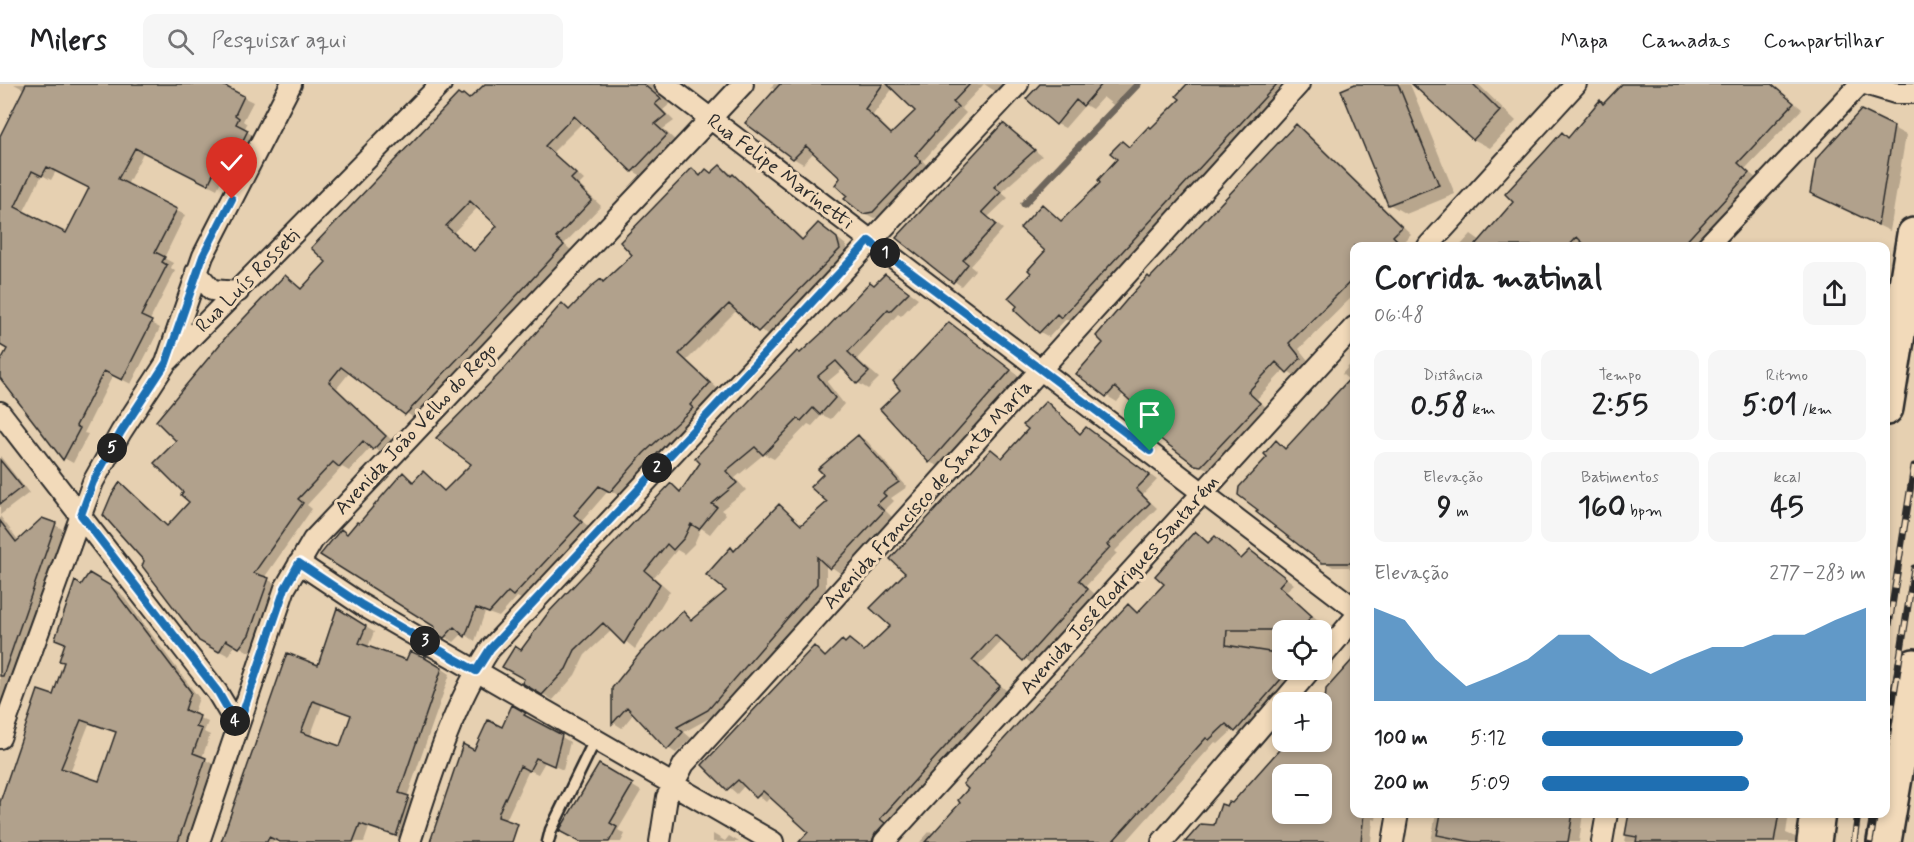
<!DOCTYPE html>
<html lang="pt">
<head>
<meta charset="utf-8">
<style>
  :root { --surface:#fff; --page:#f6f6f6; --text:#202124; --muted:#757577; --line:#e0e0e0; --accent:#1f6fb2 }
  body { margin:0; font-family:Mynerve,sans-serif; background:var(--page); color:var(--text); height:100vh; display:flex; flex-direction:column; font-size:22px; white-space:nowrap }
  * { box-sizing:border-box; margin:0 }
  p { font-size:20px; color:var(--muted) }
  .icon { flex:none; width:33px; height:33px; fill:none; stroke:currentColor; stroke-width:2; stroke-linecap:round; stroke-linejoin:round }
  .map { position:relative; flex:1; overflow:hidden }
  .sheet { position:absolute; left:1350px; top:158px; width:540px; height:576px; display:flex; flex-direction:column; background:var(--surface); border-radius:12px; box-shadow:0 3px 9px #0003 }
  .sheet>* { flex:none }
  .controls { position:absolute; left:1272px; top:536px; display:grid; gap:12px }
  .controls a { display:grid; place-items:center; width:60px; height:60px; border-radius:12px; background:var(--surface); box-shadow:0 3px 9px #0003; font-size:30px }
  .pin { position:absolute; display:grid; place-items:center; width:51px; height:51px; color:#fff; margin:-62px -26px; border-radius:50% 50% 50% 0; rotate:-45deg; box-shadow:0 0 6px #0007 }
  .pin .icon { rotate:45deg }
  .km { position:absolute; width:30px; height:30px; margin:-15px; border-radius:50%; background:#222; color:#fff; font-size:16px; line-height:30px; text-align:center }
  .round { display:grid; place-items:center; flex:none; width:63px; height:63px; border-radius:12px; background:var(--page) }
  .summary { display:flex; align-items:center; justify-content:space-between; height:102px; padding:0 24px }
  h1 { font-size:33px; font-weight:800; line-height:45px }
  .metrics { display:grid; grid-template-columns:repeat(3,1fr); gap:9px; height:102px; padding:6px 24px }
  .metrics div { display:grid; align-content:center; border-radius:12px; background:var(--page); text-align:center }
  .metrics b { font-size:30px; font-weight:800 }
  .metrics small { font-size:16px; font-weight:400 }
  .metrics p { font-size:16px }
  .chart { height:168px; padding:12px 24px }
  .chart p { display:flex; justify-content:space-between }
  .chart svg { width:100%; height:108px; margin-top:6px; fill:var(--accent); opacity:.7 }
  ul { padding:0 24px; list-style:none; font-size:20px }
  li { display:grid; grid-template-columns:96px 72px 1fr; align-items:center; height:45px }
  li i { height:15px; border-radius:8px; background:var(--accent) }
  header { display:flex; align-items:center; gap:36px; box-sizing:border-box; height:84px; padding:0 30px; background:var(--surface); border-bottom:2px solid var(--line) }
  header strong { font-size:28px }
  nav { display:flex; gap:33px; margin-inline-start:auto; font-size:21px }
  .search { width:420px; height:54px; background:var(--page); display:flex; align-items:center; gap:15px; box-sizing:border-box; padding:0 21px; border-radius:12px; color:var(--muted); font-size:22px }
  .map>svg:first-child { display:block }
</style>
</head>
<body>
<header>
<strong>Milers</strong>
<div class="search"><svg class="icon" aria-label="search" viewBox="0 0 24 24"><circle cx="10" cy="10" r="6"/><path d="M15 15l6 6"/></svg>Pesquisar aqui</div>
<nav><a>Mapa</a><a>Camadas</a><a>Compartilhar</a></nav>
</header>
<div class="map">
<svg width="1914" height="758" viewBox="0 0 1914 758">
  <rect width="100%" height="100%" fill="#e6d0b1"/>
  <filter id="ink" filterUnits="userSpaceOnUse"><feTurbulence type="fractalNoise" baseFrequency=".0167" numOctaves="2"/><feDisplacementMap in="SourceGraphic" scale="12" xChannelSelector="R" yChannelSelector="G"/><feConvolveMatrix kernelMatrix="1 2 1 2 8 2 1 2 1" color-interpolation-filters="sRGB"/></filter>
  <g filter="url(#ink)">
    <path fill="#0003" fill-rule="evenodd" d="M 14,0 L 229,0 L 226,5 L 253,18 L 243,37 L 247,40 L 244,46 L 256,53 L 234,96 L 224,91 L 217,105 L 144,67 L 127,101 L 185,131 L 164,174 L 173,179 L 171,184 L 175,187 L 149,238 L 160,244 L 131,300 L 113,291 L 84,349 L 88,350 L 73,379 L 64,374 L 0,291 L 0,282 L 9,265 L 0,260 L 0,53 L 25,6 ZM 56,87 L 90,104 L 67,151 L 23,129 L 42,91 L 51,96 Z
      M 486,0 L 664,0 L 662,10 L 671,19 L 663,26 L 674,37 L 663,45 L 676,57 L 642,92 L 633,87 L 583,38 L 553,68 L 584,96 L 579,101 L 601,122 L 564,160 L 572,167 L 415,335 L 350,288 L 337,304 L 394,358 L 383,370 L 372,362 L 349,387 L 342,383 L 307,421 L 312,425 L 264,494 L 277,500 L 258,557 L 249,568 L 235,560 L 229,572 L 201,557 L 145,477 L 120,400 L 168,442 L 191,418 L 178,357 L 286,193 L 303,205 L 328,178 L 462,13 L 471,16 ZM 479,122 L 499,142 L 475,167 L 454,148 Z
      M 774,0 L 984,0 L 961,24 L 966,29 L 923,77 L 929,84 L 882,132 L 874,134 L 864,129 L 849,112 L 843,94 L 814,68 L 803,80 L 793,74 L 776,7 L 771,3 ZM 893,4 L 917,27 L 893,50 L 873,31 Z
      M 984,0 L 1007,0 L 998,9 Z
      M 1042,0 L 1139,0 L 1117,24 L 1103,13 L 1092,25 L 1085,21 L 1065,44 L 1057,40 Z
      M 1189,0 L 1290,0 L 1071,238 L 1066,235 L 1049,253 L 1040,248 L 1016,226 L 1033,189 L 1047,167 L 1042,122 L 1063,138 L 1102,99 L 1119,75 L 1123,59 L 1131,64 L 1182,15 Z
      M 1359,0 L 1410,0 L 1455,110 L 1406,130 L 1389,120 Z
      M 1414,0 L 1478,0 L 1516,37 L 1490,64 L 1473,55 Z
      M 1624,0 L 1771,0 L 1802,25 L 1745,85 L 1757,95 L 1694,162 L 1460,162 L 1471,150 L 1481,157 L 1515,118 L 1562,50 L 1570,54 L 1600,18 L 1605,21 Z
      M 1003,41 L 1042,72 L 1001,108 L 1008,114 L 988,133 L 1003,145 L 970,182 L 975,186 L 961,202 L 954,197 Z
      M 1296,42 L 1306,48 L 1411,150 L 1402,159 L 1406,162 L 1354,162 L 1354,211 L 1299,265 L 1311,280 L 1298,294 L 1285,285 L 1257,315 L 1269,326 L 1212,387 L 1190,377 L 1151,334 L 1124,309 L 1117,318 L 1107,312 L 1105,258 L 1150,195 Z
      M 1893,44 L 1906,51 L 1890,147 L 1824,115 Z
      M 720,82 L 742,97 L 804,156 L 827,146 L 846,161 L 848,170 L 768,252 L 737,226 L 687,276 L 718,305 L 698,327 L 701,329 L 653,374 L 620,412 L 609,406 L 582,437 L 590,444 L 523,516 L 517,513 L 499,533 L 485,528 L 475,557 L 463,549 L 454,558 L 435,548 L 437,542 L 348,451 L 403,390 L 415,398 L 423,389 L 446,408 L 473,379 L 505,286 L 562,221 L 571,226 L 634,171 L 692,85 L 702,92 L 712,90 Z
      M 885,191 L 918,214 L 901,232 L 898,230 L 857,275 L 879,294 L 868,305 L 858,299 L 844,284 L 827,298 L 844,320 L 831,335 L 822,331 L 812,342 L 808,340 L 774,375 L 764,370 L 735,394 L 746,406 L 721,426 L 726,430 L 710,450 L 701,444 L 694,460 L 684,470 L 677,466 L 654,493 L 670,507 L 635,565 L 612,546 L 585,571 L 575,591 L 553,616 L 524,599 L 526,595 L 521,567 L 671,401 L 682,408 L 801,270 Z
      M 957,245 L 1019,292 L 938,382 L 929,378 L 902,306 Z
      M 1354,276 L 1354,488 L 1349,483 L 1333,483 L 1323,477 L 1269,373 L 1276,358 L 1287,365 L 1350,297 L 1342,290 Z
      M 1046,319 L 1081,350 L 1095,350 L 1157,396 L 1143,411 L 1157,424 L 1115,467 L 1117,469 L 1086,502 L 1096,511 L 1033,581 L 1003,556 L 979,581 L 1008,608 L 873,758 L 801,758 L 810,747 L 771,712 L 766,718 L 745,701 L 737,710 L 704,681 L 814,564 L 827,573 L 849,556 L 866,568 L 892,542 L 907,489 L 991,366 L 1003,375 L 1030,345 Z
      M 858,352 L 867,357 L 907,403 L 891,414 L 894,417 L 885,426 L 892,433 L 840,489 L 826,479 L 826,505 L 717,630 L 684,648 L 691,654 L 676,669 L 668,664 L 634,629 L 622,644 L 614,639 L 613,604 L 683,529 L 693,536 L 728,507 L 731,465 L 735,468 L 779,422 L 803,442 L 829,418 Z
      M 0,372 L 29,409 L 0,431 Z
      M 0,432 L 19,457 L 55,441 L 64,446 L 0,626 Z
      M 1196,449 L 1210,459 L 1215,453 L 1243,476 L 1259,473 L 1294,500 L 1286,507 L 1320,538 L 1312,546 L 1282,546 L 1282,585 L 1296,585 L 1286,595 L 1291,600 L 1244,652 L 1234,645 L 1218,660 L 1215,658 L 1126,758 L 920,758 L 930,747 L 934,750 L 1129,522 L 1139,529 L 1166,500 Z
      M 89,491 L 120,508 L 199,614 L 193,631 L 208,638 L 204,648 L 210,651 L 202,674 L 213,680 L 188,758 L 0,758 L 0,722 L 54,613 L 66,579 L 66,560 L 57,555 ZM 89,640 L 117,649 L 100,699 L 70,688 Z
      M 338,526 L 374,548 L 368,563 L 407,577 L 425,573 L 450,590 L 407,713 L 417,719 L 405,756 L 369,744 L 364,758 L 223,758 L 288,571 L 319,583 ZM 322,621 L 353,632 L 341,664 L 310,653 Z
      M 1349,582 L 1354,583 L 1354,729 L 1377,729 L 1376,736 L 1373,735 L 1371,758 L 1193,758 L 1195,749 L 1215,743 L 1228,724 L 1289,657 L 1322,657 L 1328,606 ZM 1282,690 L 1322,690 L 1322,729 L 1282,729 Z
      M 513,623 L 570,658 L 563,686 L 545,678 L 538,690 L 529,686 L 507,734 L 508,739 L 501,758 L 432,758 L 463,662 L 475,668 L 503,645 Z
      M 599,682 L 641,707 L 618,746 L 625,750 L 621,758 L 587,758 L 563,744 Z
      M 1436,729 L 1583,729 L 1579,758 L 1431,758 Z
      M 1630,729 L 1789,729 L 1786,749 L 1800,755 L 1799,758 L 1625,758 Z
      M 713,750 L 725,757 L 729,752 L 739,758 L 713,758 Z"/>
    <g fill="none" stroke-linecap="round" stroke-linejoin="round">
      <path stroke="#6e665c" stroke-width="7" d="M 1024,120 L 1138,0"/>
    </g>
    <path fill="#b1a18c" stroke="#2b2b2b" stroke-width="1.5" fill-rule="evenodd" d="M 26,0 L 221,0 L 244,12 L 235,31 L 239,34 L 236,40 L 248,46 L 225,93 L 214,88 L 208,101 L 135,64 L 118,95 L 177,125 L 155,168 L 165,173 L 162,178 L 167,181 L 141,232 L 152,237 L 122,296 L 104,287 L 76,342 L 80,344 L 63,376 L 0,294 L 0,278 L 7,265 L 0,261 L 0,52 ZM 47,83 L 89,104 L 66,149 L 15,123 L 32,87 L 42,92 Z
      M 485,0 L 643,0 L 661,15 L 655,20 L 666,31 L 655,40 L 667,51 L 632,88 L 574,32 L 545,62 L 576,90 L 571,95 L 592,116 L 556,154 L 564,161 L 405,331 L 341,283 L 329,298 L 386,352 L 373,366 L 363,357 L 339,383 L 333,378 L 298,415 L 303,419 L 254,489 L 269,494 L 249,551 L 239,564 L 226,556 L 219,568 L 199,557 L 142,482 L 144,477 L 103,431 L 111,412 L 120,398 L 167,442 L 189,418 L 181,411 L 183,408 L 154,379 L 176,357 L 156,337 L 226,253 L 285,191 L 301,205 L 326,178 L 311,164 L 458,10 L 461,12 L 463,10 L 469,15 ZM 470,117 L 497,142 L 474,167 L 446,142 Z
      M 780,0 L 883,0 L 865,25 L 891,50 L 915,27 L 887,0 L 970,0 L 953,18 L 958,23 L 915,71 L 921,78 L 873,128 L 863,130 L 844,115 L 847,112 L 835,101 L 840,94 L 806,62 L 793,75 L 745,39 Z
      M 1040,0 L 1102,0 L 1083,22 L 1076,16 L 1056,41 L 1026,15 Z
      M 1187,0 L 1277,0 L 1061,234 L 1057,230 L 1039,249 L 1014,226 L 1017,222 L 1008,214 L 1031,189 L 1028,186 L 1045,167 L 1020,144 L 1042,120 L 1061,137 L 1100,99 L 1098,96 L 1117,75 L 1110,69 L 1122,57 L 1129,63 L 1149,42 L 1151,44 L 1180,15 L 1176,12 Z
      M 1355,0 L 1398,0 L 1439,101 L 1388,121 L 1341,6 Z
      M 1412,0 L 1473,0 L 1500,27 L 1473,56 Z
      M 1622,0 L 1771,0 L 1794,19 L 1738,79 L 1749,89 L 1682,162 L 1586,162 L 1577,153 L 1569,162 L 1475,162 L 1513,118 L 1505,110 L 1546,66 L 1562,48 L 1568,54 L 1600,16 L 1603,20 Z
      M 1861,26 L 1894,42 L 1878,141 L 1810,109 L 1816,75 Z
      M 1003,39 L 1035,66 L 994,103 L 1001,108 L 982,128 L 996,140 L 963,176 L 968,180 L 953,199 L 896,154 Z
      M 1296,40 L 1402,143 L 1393,152 L 1403,162 L 1354,162 L 1354,194 L 1289,259 L 1301,274 L 1287,289 L 1276,278 L 1248,308 L 1260,319 L 1201,382 L 1195,381 L 1142,341 L 1149,334 L 1115,303 L 1106,313 L 1076,290 L 1103,259 L 1096,252 L 1130,212 L 1148,192 L 1150,194 Z
      M 720,81 L 731,92 L 733,90 L 802,156 L 818,139 L 837,154 L 840,165 L 758,248 L 729,220 L 679,270 L 710,299 L 690,321 L 693,324 L 644,369 L 610,408 L 599,402 L 574,431 L 582,438 L 513,512 L 508,508 L 489,529 L 476,524 L 465,553 L 454,543 L 444,554 L 433,548 L 435,543 L 320,471 L 341,445 L 347,450 L 357,438 L 359,439 L 403,388 L 413,398 L 423,387 L 444,407 L 471,380 L 436,354 L 504,285 L 562,219 L 569,226 L 592,202 L 601,195 L 603,198 L 632,171 L 620,158 L 692,84 L 700,92 L 706,85 L 711,89 Z
      M 885,190 L 909,208 L 890,227 L 888,225 L 848,268 L 869,288 L 857,300 L 836,277 L 818,292 L 835,314 L 820,331 L 813,324 L 801,337 L 798,335 L 763,371 L 755,363 L 726,387 L 737,399 L 712,420 L 717,423 L 699,445 L 691,440 L 684,454 L 673,466 L 667,460 L 645,487 L 660,500 L 624,560 L 603,539 L 575,566 L 566,585 L 542,611 L 522,599 L 524,595 L 502,583 L 515,562 L 521,566 L 548,529 L 671,399 L 680,408 L 700,379 L 695,374 L 769,296 L 797,267 L 800,269 L 825,246 L 870,198 L 874,201 Z
      M 949,238 L 1011,286 L 929,379 L 880,325 L 900,306 L 893,297 Z
      M 1354,290 L 1354,479 L 1322,479 L 1256,428 L 1258,426 L 1238,411 L 1239,403 L 1267,373 L 1264,370 L 1276,356 L 1285,365 Z
      M 1046,317 L 1080,350 L 1086,343 L 1150,391 L 1136,405 L 1150,419 L 1107,461 L 1110,463 L 1079,496 L 1088,505 L 1023,577 L 995,551 L 972,576 L 1000,602 L 880,735 L 885,739 L 875,750 L 872,758 L 799,758 L 808,748 L 763,707 L 756,714 L 738,696 L 727,706 L 702,681 L 814,562 L 825,573 L 842,556 L 845,559 L 849,555 L 864,567 L 890,542 L 870,524 L 905,489 L 890,475 L 991,365 L 1002,374 L 1028,345 L 1023,341 Z
      M 858,351 L 899,398 L 883,409 L 886,412 L 877,420 L 884,427 L 830,485 L 817,473 L 817,500 L 708,626 L 677,643 L 683,648 L 667,666 L 627,623 L 612,640 L 612,604 L 640,569 L 683,527 L 691,536 L 726,507 L 706,491 L 731,463 L 734,467 L 779,420 L 801,441 L 827,418 L 810,403 L 823,390 L 818,385 Z
      M 0,376 L 22,403 L 0,420 Z
      M 42,434 L 56,439 L 3,592 L 0,592 L 0,437 L 16,458 Z
      M 1195,447 L 1208,459 L 1215,452 L 1241,475 L 1250,466 L 1286,494 L 1279,502 L 1312,532 L 1299,546 L 1227,546 L 1226,561 L 1282,570 L 1282,594 L 1235,648 L 1226,640 L 1209,656 L 1206,654 L 1112,758 L 925,758 L 960,719 L 958,716 L 968,705 L 963,700 L 1053,601 L 1128,520 L 1137,529 L 1164,500 L 1155,492 Z
      M 89,489 L 111,502 L 191,608 L 185,626 L 200,632 L 196,643 L 202,645 L 193,669 L 206,674 L 178,758 L 0,758 L 0,718 L 5,703 L 38,606 L 53,611 L 64,578 L 59,577 L 65,559 L 55,555 L 75,497 L 81,501 ZM 81,636 L 116,648 L 99,697 L 61,684 Z
      M 337,524 L 366,542 L 359,559 L 406,576 L 410,567 L 424,573 L 425,571 L 427,572 L 425,574 L 442,584 L 399,709 L 409,712 L 396,752 L 360,740 L 353,758 L 280,758 L 269,753 L 267,758 L 221,758 L 287,569 L 318,581 ZM 313,617 L 351,631 L 340,662 L 301,648 Z
      M 1354,574 L 1354,729 L 1364,729 L 1361,758 L 1185,758 L 1201,740 L 1214,741 L 1221,720 L 1227,722 L 1229,718 L 1232,719 L 1287,657 L 1322,657 L 1326,605 ZM 1282,690 L 1322,690 L 1322,729 L 1282,729 Z
      M 512,621 L 526,629 L 524,631 L 562,651 L 554,682 L 536,674 L 529,687 L 520,682 L 499,728 L 498,733 L 518,740 L 512,758 L 430,758 L 463,660 L 474,666 L 488,636 L 502,643 Z
      M 599,680 L 633,700 L 610,739 L 617,743 L 609,758 L 580,758 L 559,747 Z
      M 1441,729 L 1573,729 L 1568,758 L 1473,758 L 1437,751 Z
      M 1629,729 L 1779,729 L 1774,758 L 1636,758 L 1637,753 L 1625,751 Z"/>
    <g fill="none" stroke-linecap="round" stroke-linejoin="round">
      <defs>
        <path id="service" d="M 548,758 L 551,746 L 595,656"/>
        <path id="minor" d="M 665,0 L 1354,524
          M 1865,0 L 1895,9 L 1914,9
          M 1428,162 L 1576,0
          M 1707,162 L 1860,0
          M 196,188 L 212,206 L 238,208
          M 167,276 L 203,172 L 291,0
          M 0,328 L 217,608 L 238,643
          M 299,479 L 362,521 L 773,758
          M 1322,573 L 1354,535
          M 1283,618 L 1311,585
          M 0,654 L 93,398 L 121,348 L 166,279 L 441,0
          M 199,758 L 285,504 L 313,456 L 743,0
          M 410,758 C 431,693 452,623 490,565 L 1018,0
          M 660,758 L 667,713 L 684,680 L 1299,0
          M 884,758 L 1354,243
          M 1162,758 L 1282,618
          M 1393,758 L 1398,729
          M 1602,758 L 1607,729"/>
        <path id="trunk" d="M 1886,324 L 1914,151
          M 1814,758 L 1818,729
          M 1884,758 L 1914,582"/>
      </defs>
      <use href="#service" stroke="#2b2b2b" stroke-width="15"/>
      <use href="#minor" stroke="#2b2b2b" stroke-width="24"/>
      <use href="#trunk" stroke="#2b2b2b" stroke-width="38"/>
      <use href="#service" stroke="#f2daba" stroke-width="10"/>
      <use href="#minor" stroke="#f2daba" stroke-width="20"/>
      <use href="#trunk" stroke="#f2daba" stroke-width="33"/>
      <defs>
        <path id="rail" d="M 1886,560 L 1914,382
          M 1886,661 L 1914,484
          M 1854,758 L 1858,729
          M 1870,758 L 1875,729"/>
      </defs>
      <use href="#rail" stroke="#2b2b2b" stroke-width="7"/>
      <use href="#rail" stroke="#f2daba" stroke-width="4.5" stroke-dasharray="14" stroke-linecap="butt"/>
    </g>
  </g>
  <g fill="none" stroke-linecap="round" stroke-linejoin="round" filter="url(#ink)">
    <defs>
      <path id="route" d="M 232,115 L 203,172 L 166,279 L 121,348 L 93,398 L 81,431 L 218,608 L 238,643 L 285,504 L 299,479 L 362,521 L 476,587 L 490,565 L 869,157 L 1150,367"/>
    </defs>
    <use href="#route" stroke="#fff" stroke-width="12"/>
    <use href="#route" stroke="#1f6fb2" stroke-width="8"/>
  </g>
  <g text-anchor="middle" dominant-baseline="central" stroke-width="6" stroke-linejoin="round" paint-order="stroke">
    <g font-size="20" fill="#2b2b2b" stroke="#f2daba">
      <text transform="translate(780 88) rotate(37)">Rua Felipe Marinetti</text>
      <text transform="translate(248 197) rotate(-45)">Rua Luís Rosseti</text>
      <text transform="translate(416 345) rotate(-47)">Avenida João Velho do Rego</text>
      <text transform="translate(928 411) rotate(-48)">Avenida Francisco de Santa Maria</text>
      <text transform="translate(1120 501) rotate(-48)">Avenida José Rodrigues Santarém</text>
    </g>
  </g>
</svg>
<div class="controls">
<a><svg class="icon" aria-label="locate" viewBox="0 0 24 24"><circle cx="12" cy="12" r="6"/><path d="M12 2v4M12 18v4M2 12h4M18 12h4"/></svg></a>
<a>+</a>
<a>−</a>
</div>
<div class="pin" style="left:1150px;top:367px;background:#1e9e55"><svg class="icon" aria-label="arrive" viewBox="0 0 24 24"><path d="M6 21V4h12l-3 4 3 4H6"/></svg></div>
<div class="pin" style="left:232px;top:115px;background:#d93025"><svg class="icon" aria-label="check" viewBox="0 0 24 24"><path d="M5 12l5 5 9-10"/></svg></div>
<b class="km" style="left:885px;top:169px">1</b>
<b class="km" style="left:657px;top:384px">2</b>
<b class="km" style="left:425px;top:557px">3</b>
<b class="km" style="left:235px;top:637px">4</b>
<b class="km" style="left:112px;top:364px">5</b>
<section class="sheet">
<div class="summary"><div><h1>Corrida matinal</h1><p>06:48</p></div><a class="round"><svg class="icon" aria-label="share" viewBox="0 0 24 24"><path d="M12 15V3M7 8l5-5 5 5M5 13v7h14v-7"/></svg></a></div>
<div class="metrics">
<div><p>Distância</p><b>0.58<small> km</small></b></div>
<div><p>Tempo</p><b>2:55</b></div>
<div><p>Ritmo</p><b>5:01<small> /km</small></b></div>
</div>
<div class="metrics">
<div><p>Elevação</p><b>9<small> m</small></b></div>
<div><p>Batimentos</p><b>160<small> bpm</small></b></div>
<div><p>kcal</p><b>45</b></div>
</div>
<div class="chart"><p><span>Elevação</span>277–283 m</p>
<svg viewBox="0 0 160 44" preserveAspectRatio="none"><path d="M0 44V6L10 11L20 27L30 38L40 33L50 27L60 17L70 17L80 27L90 33L100 27L110 22L120 22L130 17L140 17L150 11L160 6V44z"/></svg>
</div>
<ul>
<li><b>100 m</b>5:12<i style="width:62%"></i></li>
<li><b>200 m</b>5:09<i style="width:64%"></i></li>
</ul>
</section>
</div>
</body>
</html>
